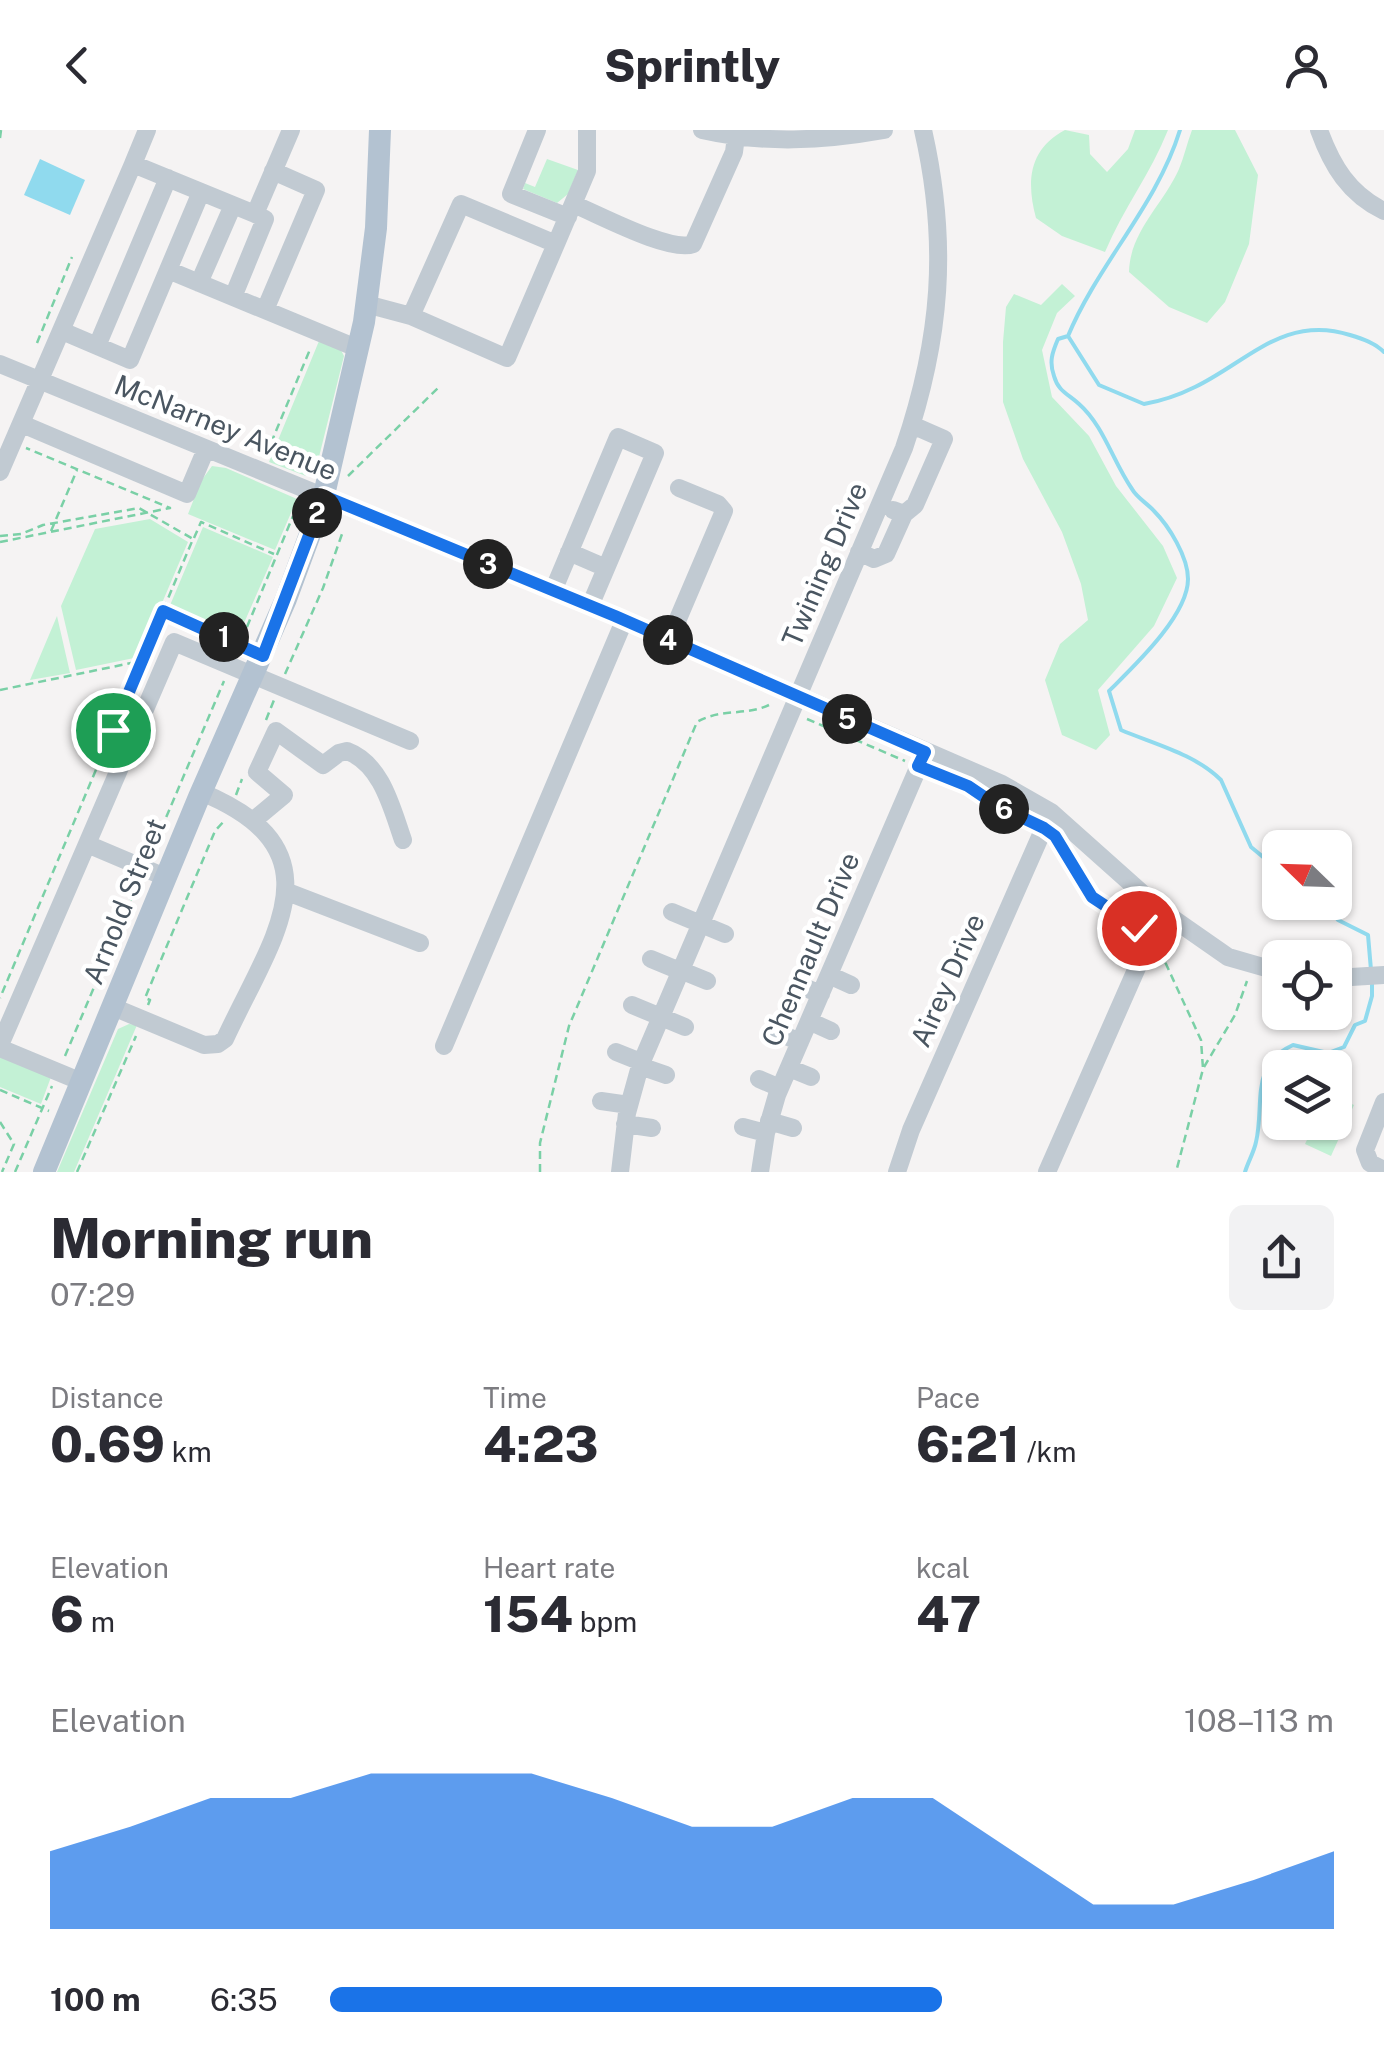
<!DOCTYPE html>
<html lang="en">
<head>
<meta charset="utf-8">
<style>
  :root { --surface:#fff; --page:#f2f2f3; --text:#2b2b33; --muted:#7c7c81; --accent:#1a73e8 }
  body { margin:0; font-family:"Public Sans",sans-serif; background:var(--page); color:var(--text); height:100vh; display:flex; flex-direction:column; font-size:38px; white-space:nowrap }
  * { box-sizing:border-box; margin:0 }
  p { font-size:32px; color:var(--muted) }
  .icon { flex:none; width:55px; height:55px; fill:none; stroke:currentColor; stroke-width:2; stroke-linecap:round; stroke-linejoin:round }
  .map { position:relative; height:1042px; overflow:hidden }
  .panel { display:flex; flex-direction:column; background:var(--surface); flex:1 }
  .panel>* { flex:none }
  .needle { width:65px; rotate:293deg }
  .tools { position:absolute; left:1262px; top:700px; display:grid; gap:20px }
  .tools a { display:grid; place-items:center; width:90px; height:90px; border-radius:15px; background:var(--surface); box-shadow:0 2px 8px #0004; font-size:50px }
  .pin { position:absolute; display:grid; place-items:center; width:85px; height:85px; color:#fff; margin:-42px; border:5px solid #fff; border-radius:50%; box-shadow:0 2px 10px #0007 }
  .km { position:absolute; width:50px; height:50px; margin:-25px; border-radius:50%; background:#222; color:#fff; font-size:28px; line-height:50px; text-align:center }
  .round { display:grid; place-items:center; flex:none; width:105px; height:105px; border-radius:15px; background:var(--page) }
  .headline { display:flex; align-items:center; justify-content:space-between; height:170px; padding:0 50px }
  h1 { font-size:55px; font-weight:800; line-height:75px }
  .stats { display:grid; grid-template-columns:repeat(3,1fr); gap:15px; height:170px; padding:10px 50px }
  .stats div { display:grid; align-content:center }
  .stats b { font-size:50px; font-weight:800 }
  .stats small { font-size:28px; font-weight:400 }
  .stats p { font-size:28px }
  .chart { height:280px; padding:20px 50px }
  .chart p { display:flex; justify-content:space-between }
  .chart svg { width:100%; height:180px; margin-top:10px; fill:var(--accent); opacity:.7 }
  ul { padding:0 50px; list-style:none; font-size:32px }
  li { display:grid; grid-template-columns:160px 120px 1fr; align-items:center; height:75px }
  li i { height:25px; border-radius:12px; background:var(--accent) }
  header { display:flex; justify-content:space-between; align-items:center; height:130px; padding:0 50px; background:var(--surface); font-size:45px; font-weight:800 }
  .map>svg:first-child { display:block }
</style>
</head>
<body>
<header><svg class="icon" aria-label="back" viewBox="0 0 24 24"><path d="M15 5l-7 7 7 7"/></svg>Sprintly<svg class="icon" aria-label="person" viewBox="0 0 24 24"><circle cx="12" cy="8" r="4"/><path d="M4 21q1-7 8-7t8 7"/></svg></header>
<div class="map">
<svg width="1384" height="1042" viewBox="0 0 1384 1042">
  <rect width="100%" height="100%" fill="#f5f3f3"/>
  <path fill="#c3f1d5" d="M 1065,0 L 1089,5 L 1090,24 L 1107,42 L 1128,19 L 1135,0 L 1168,0 C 1151,43 1123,79 1105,122 L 1062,106 L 1036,88 C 1026,51 1029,19 1065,0 Z
    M 1192,0 L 1235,0 L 1258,45 L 1249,114 L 1225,172 L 1207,193 L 1169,177 L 1129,142 C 1130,101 1163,75 1179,39 C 1184,27 1187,13 1192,0 Z
    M 547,29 L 578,40 L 568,64 L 557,73 L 523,59 L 525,53 L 535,57 Z
    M 1062,154 L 1075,166 L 1057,183 L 1042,220 L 1052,267 L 1089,306 L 1116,356 L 1163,416 L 1177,448 L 1154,496 L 1098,560 L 1110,605 L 1096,620 L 1062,605 L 1045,550 L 1060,514 L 1088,490 L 1081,454 L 1062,402 L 1023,329 L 1003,272 L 1003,212 L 1006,177 L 1014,164 L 1041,175 Z
    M 319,211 L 341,220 L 344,226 L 317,335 L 306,346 L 269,332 Z
    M 212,336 L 226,338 L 297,369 L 275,420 L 188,384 L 201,351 Z
    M 150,389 L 188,412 L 139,527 L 76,540 L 61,476 L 95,399 Z
    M 203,397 L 273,427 L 237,509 L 168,480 Z
    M 57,486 L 70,543 L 30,550 Z
    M 129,894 L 137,895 L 74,1042 L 57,1042 L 118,899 Z
    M 0,925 L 51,947 L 41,974 L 0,957 Z
    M 1335,967 L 1354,975 L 1331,1026 L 1305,1014 L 1315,993 L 1335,992 Z"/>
  <path fill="#90daee" d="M 40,29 L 85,50 L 70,85 L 24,65 Z"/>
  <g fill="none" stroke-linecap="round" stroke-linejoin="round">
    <path stroke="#90daee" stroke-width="4" d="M 1180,0 C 1157,75 1098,134 1068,206 L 1058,209 C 1052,223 1049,232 1054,246 C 1058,261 1068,264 1079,274 C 1104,296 1113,332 1132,359 C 1137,368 1147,373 1154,381 C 1169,396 1188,427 1188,449 C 1188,486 1133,537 1109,561 L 1121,600 C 1154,614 1195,624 1221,650 L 1251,717 L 1280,741
      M 1068,206 L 1099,255 L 1144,274 C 1161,271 1179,265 1195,257 C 1247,232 1285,184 1350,205 C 1363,209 1375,213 1384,222
      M 1323,772 L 1338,790 L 1368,805 L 1371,840
      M 1245,1042 C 1248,1032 1254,1022 1256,1012 C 1265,974 1249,935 1293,915 L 1328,923 L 1344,917 L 1355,895 L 1365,891 L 1372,866 L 1372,854"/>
    <path stroke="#7ad0a6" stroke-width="2.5" stroke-dasharray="8 5" stroke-linecap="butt" d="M 0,8 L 1,0
      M 37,213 L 72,127
      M 266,325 L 311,217
      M 348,346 L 439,257
      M 51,401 L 77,340
      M 0,406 L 21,404 L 43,395 L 139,378 L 193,409 L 0,868
      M 194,408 L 201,392 L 274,424
      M 0,412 L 170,378 L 26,318
      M 164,482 L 240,513
      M 237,521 L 293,386
      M 285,544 L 323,458 L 342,404
      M 0,560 L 141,531
      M 807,589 L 905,631
      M 266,590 L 274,570
      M 931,642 L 947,648
      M 977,661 L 996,675 L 1031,692
      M 236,665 L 242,649
      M 1057,710 L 1092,767 L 1138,798
      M 151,723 L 224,551
      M 1160,821 L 1201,910 L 1203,939 L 1176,1042
      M 148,875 L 150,870 L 145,868 L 215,701 L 225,690
      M 65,926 L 138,753
      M 1204,937 L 1235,885 L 1247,851
      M 0,960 L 49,981
      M 0,992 L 14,1014 L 2,1042
      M 15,1042 L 52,956
      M 77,1042 L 136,906
      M 540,1042 L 540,1013 L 569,896 L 697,592 C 721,578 746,586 769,575"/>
    <path stroke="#c1cad2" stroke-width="18" d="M 537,0 L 511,64 L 568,87
      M 702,0 C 764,14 823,11 884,0
      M 1319,0 C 1332,36 1349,64 1384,81
      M 133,34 L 147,0
      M 573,74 C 598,84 670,123 693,114 L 734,22 L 736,6
      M 556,114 L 587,41 L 587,0
      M 168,140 L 359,219
      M 199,153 L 233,75
      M 233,167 L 265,89 L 255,84
      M 366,174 L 411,186 L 507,228 L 556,114 L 461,74 L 411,186
      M 265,180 L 316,60 L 273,41
      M 62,201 L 130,230 L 201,62
      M 97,216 L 168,48
      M 0,234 L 615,486 L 1002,654 L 1051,682 L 1162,781 L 1228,827 L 1280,842
      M 22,294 L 187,364 L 206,319
      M 0,342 L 133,34 L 255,84 L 291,0
      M 904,384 L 915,375 L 944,309 L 912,295
      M 569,422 L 606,438
      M 859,422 L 874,429 L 886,424 L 904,384 L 893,380
      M 553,461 L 618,307 L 655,323 L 590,476
      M 669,510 L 724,381 L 718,374 L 679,358
      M 254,690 L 284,665 L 257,642 L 276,601 L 323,635 L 339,623 L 347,621 C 382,634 392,679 403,710
      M 165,747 L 87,714 L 174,512 L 410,611
      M 285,761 L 420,813
      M 672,782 L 725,804
      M 651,829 L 680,841
      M 680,840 L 707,851
      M 829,845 L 851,855
      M 1335,848 L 1384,845
      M 798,855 L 821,864
      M 632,875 L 685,897
      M 113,877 L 204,915 L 218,914 L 225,909 C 272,807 344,721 201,662
      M 809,891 L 831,901
      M 777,902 L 800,912
      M 0,915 L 87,714
      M 444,916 L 624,491
      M 0,918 L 82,952
      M 616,922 L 641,932
      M 640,936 L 666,945
      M 789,938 L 811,947
      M 759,949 L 780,958
      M 601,971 L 629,975
      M 1384,972 L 1365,1020 L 1370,1033 L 1384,1040
      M 769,991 L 793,998
      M 625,994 L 652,998
      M 743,997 L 766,1003
      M 620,1042 L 627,983 L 640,936 L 904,318 C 941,209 949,114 923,0
      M 760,1042 L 766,1003 L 777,965 L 925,622
      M 897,1042 L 911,1000 L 1051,682
      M 1047,1042 L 1162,781"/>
    <path stroke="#b3c2d1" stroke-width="22" d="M 44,1042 L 199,667 L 286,469 L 323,369 L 364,192 L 376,98 L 380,0"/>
  </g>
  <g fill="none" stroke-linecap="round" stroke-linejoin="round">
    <defs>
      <path id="route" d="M 113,600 L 163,481 L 263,526 L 324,366 L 615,486 L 925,622 L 918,636 L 968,656 L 996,675 L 1044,698 L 1055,706 L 1092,767 L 1139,798"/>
    </defs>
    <use href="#route" stroke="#fff" stroke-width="20"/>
    <use href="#route" stroke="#1a73e8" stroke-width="12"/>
  </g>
  <g text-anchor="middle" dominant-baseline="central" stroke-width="9" stroke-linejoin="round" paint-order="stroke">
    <g font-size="28" fill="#4a5661" stroke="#fff">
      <text transform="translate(226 297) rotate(22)">McNarney Avenue</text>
      <text transform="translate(824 434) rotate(-67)">Twining Drive</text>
      <text transform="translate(124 771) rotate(-68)">Arnold Street</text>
      <text transform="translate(810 819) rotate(-67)">Chennault Drive</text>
      <text transform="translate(947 850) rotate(-66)">Airey Drive</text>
    </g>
  </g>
</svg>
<div class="tools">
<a><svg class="needle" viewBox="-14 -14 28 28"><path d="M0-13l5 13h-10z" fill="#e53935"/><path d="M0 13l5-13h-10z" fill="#7c7c81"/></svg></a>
<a><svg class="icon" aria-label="locate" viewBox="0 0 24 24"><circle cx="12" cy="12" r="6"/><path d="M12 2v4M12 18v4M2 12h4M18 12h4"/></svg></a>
<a><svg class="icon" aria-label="layers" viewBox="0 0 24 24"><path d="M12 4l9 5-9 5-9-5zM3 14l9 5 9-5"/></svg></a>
</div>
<div class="pin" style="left:113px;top:600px;background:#1e9e55"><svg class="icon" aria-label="arrive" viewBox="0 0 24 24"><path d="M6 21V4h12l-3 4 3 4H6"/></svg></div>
<div class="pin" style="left:1139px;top:798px;background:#d93025"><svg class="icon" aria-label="check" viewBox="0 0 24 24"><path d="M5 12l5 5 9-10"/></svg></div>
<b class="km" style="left:224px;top:507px">1</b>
<b class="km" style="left:317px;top:383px">2</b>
<b class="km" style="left:488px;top:434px">3</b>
<b class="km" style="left:668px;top:510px">4</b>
<b class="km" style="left:847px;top:589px">5</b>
<b class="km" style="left:1004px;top:679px">6</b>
</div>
<section class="panel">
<div class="headline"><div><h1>Morning run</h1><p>07:29</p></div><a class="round"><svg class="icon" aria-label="share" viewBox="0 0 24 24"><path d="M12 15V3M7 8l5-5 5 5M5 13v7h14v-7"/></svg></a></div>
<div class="stats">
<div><p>Distance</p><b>0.69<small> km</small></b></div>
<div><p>Time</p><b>4:23</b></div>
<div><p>Pace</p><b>6:21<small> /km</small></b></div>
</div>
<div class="stats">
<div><p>Elevation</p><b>6<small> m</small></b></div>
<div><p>Heart rate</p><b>154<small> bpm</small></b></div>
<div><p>kcal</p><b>47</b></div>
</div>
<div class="chart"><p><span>Elevation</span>108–113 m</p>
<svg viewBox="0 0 160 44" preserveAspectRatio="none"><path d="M0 44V25L10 19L20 12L30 12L40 6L50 6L60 6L70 12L80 19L90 19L100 12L110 12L120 25L130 38L140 38L150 32L160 25V44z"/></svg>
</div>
<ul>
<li><b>100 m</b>6:35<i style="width:61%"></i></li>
</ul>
</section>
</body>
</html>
